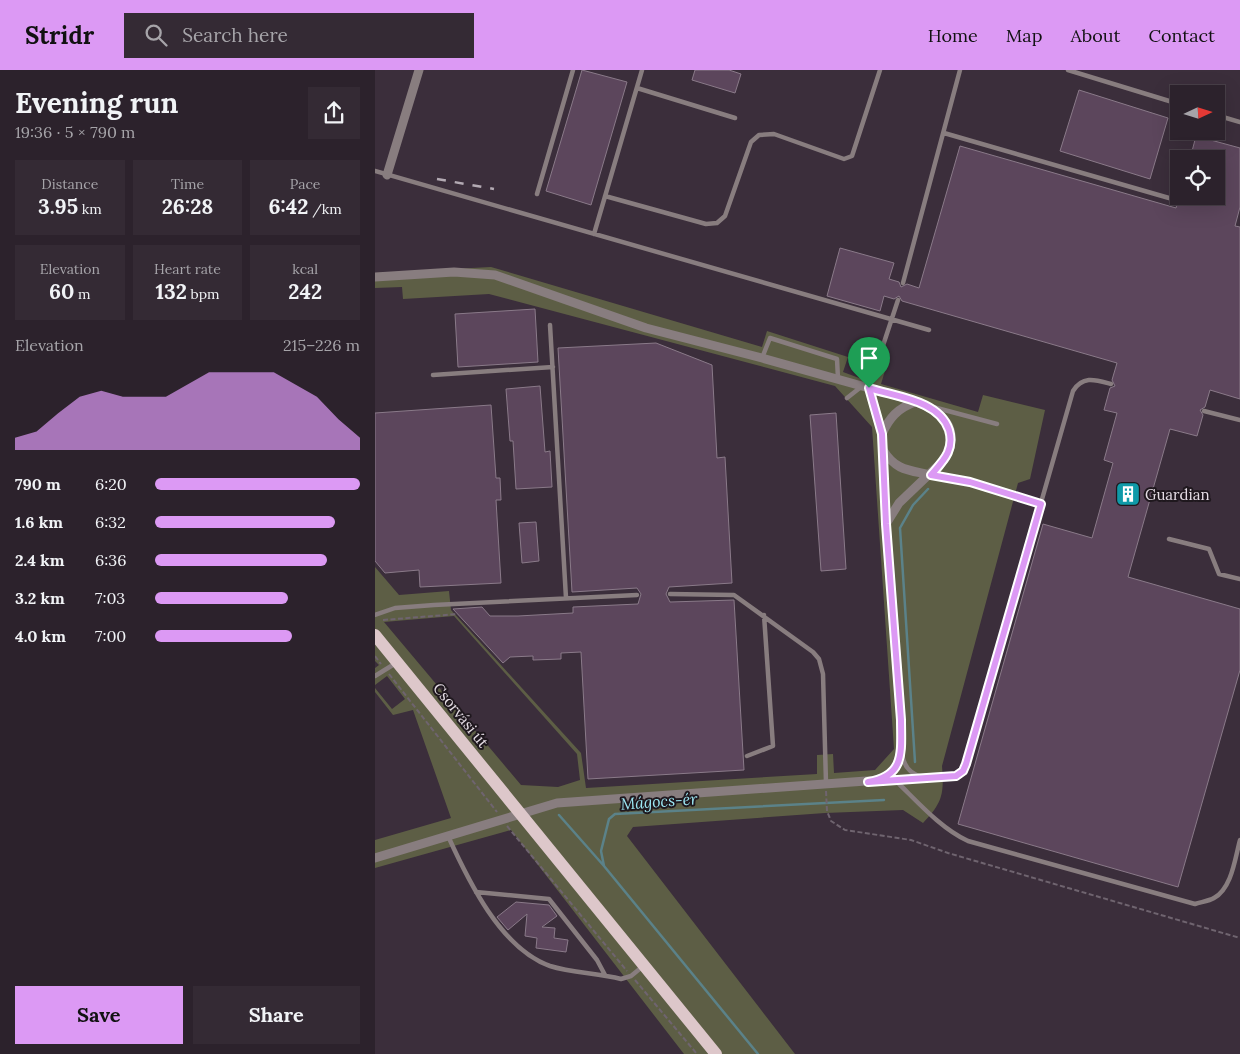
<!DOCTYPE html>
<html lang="en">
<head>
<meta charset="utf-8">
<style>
  :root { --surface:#2c222c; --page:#342a34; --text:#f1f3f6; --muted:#a6a4a9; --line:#483f48; --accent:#dc99f4 }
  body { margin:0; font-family:Lora,serif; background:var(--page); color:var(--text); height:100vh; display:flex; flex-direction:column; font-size:19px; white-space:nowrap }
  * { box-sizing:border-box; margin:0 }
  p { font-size:16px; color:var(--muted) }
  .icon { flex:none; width:28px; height:28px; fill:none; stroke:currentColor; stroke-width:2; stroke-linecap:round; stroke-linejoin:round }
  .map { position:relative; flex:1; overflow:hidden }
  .panel { display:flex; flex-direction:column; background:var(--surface); width:375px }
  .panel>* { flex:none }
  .needle { width:32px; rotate:86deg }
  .fabs { position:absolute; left:795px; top:15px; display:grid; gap:10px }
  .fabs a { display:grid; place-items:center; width:55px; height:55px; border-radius:0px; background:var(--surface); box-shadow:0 5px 20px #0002,0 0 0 1px var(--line); font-size:25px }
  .pin { position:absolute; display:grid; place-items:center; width:42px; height:42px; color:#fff; margin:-51px -21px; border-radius:50% 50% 50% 0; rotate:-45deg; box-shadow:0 0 5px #0007 }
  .pin .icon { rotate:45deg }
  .round { display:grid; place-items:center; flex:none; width:52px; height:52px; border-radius:0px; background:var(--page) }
  .headline { display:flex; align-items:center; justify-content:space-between; height:85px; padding:0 15px }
  h1 { font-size:28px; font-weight:700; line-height:38px }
  .stats { display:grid; grid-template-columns:repeat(3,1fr); gap:8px; height:85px; padding:5px 15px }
  .stats div { display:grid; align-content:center; border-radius:0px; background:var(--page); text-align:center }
  .stats b { font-size:21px; font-weight:700 }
  .stats small { font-size:14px; font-weight:400 }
  .stats p { font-size:14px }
  .chart { height:140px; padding:10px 15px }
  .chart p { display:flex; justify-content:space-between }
  .chart svg { width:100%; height:90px; margin-top:5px; fill:var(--accent); opacity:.7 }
  .cta { display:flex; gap:10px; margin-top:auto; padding:10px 15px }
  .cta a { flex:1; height:58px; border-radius:0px; background:var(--accent); color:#111; font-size:20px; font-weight:700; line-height:58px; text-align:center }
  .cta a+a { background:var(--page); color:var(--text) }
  ul { padding:0 15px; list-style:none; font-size:16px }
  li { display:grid; grid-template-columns:80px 60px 1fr; align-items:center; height:38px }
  li i { height:12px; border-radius:6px; background:var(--accent) }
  header { display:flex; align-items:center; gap:30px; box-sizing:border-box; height:70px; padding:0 25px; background:var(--accent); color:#111 }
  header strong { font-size:24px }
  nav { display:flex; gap:28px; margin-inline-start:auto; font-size:18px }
  .search { width:350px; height:45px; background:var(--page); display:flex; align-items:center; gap:12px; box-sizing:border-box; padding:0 18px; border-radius:0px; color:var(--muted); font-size:19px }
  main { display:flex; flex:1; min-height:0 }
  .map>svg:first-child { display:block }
</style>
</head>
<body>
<header>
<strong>Stridr</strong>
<div class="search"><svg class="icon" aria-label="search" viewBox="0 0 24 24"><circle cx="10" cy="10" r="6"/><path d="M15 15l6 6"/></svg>Search here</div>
<nav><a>Home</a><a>Map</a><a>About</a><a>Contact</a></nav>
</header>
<main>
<section class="panel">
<div class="headline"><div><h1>Evening run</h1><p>19:36 · 5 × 790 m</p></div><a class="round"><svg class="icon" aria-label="share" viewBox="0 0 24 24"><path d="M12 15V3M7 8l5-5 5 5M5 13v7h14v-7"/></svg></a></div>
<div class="stats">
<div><p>Distance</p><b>3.95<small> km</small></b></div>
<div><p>Time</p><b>26:28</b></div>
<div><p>Pace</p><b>6:42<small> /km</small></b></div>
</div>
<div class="stats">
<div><p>Elevation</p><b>60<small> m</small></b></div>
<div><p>Heart rate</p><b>132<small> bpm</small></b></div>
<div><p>kcal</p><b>242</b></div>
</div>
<div class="chart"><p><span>Elevation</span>215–226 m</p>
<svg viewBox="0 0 160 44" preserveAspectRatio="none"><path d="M0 44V38L10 35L20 26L30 18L40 15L50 18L60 18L70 18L80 12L90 6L100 6L110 6L120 6L130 12L140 18L150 29L160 38V44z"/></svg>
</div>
<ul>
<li><b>790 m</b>6:20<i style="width:100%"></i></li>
<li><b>1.6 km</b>6:32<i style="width:88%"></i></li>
<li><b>2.4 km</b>6:36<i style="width:84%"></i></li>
<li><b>3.2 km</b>7:03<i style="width:65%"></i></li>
<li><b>4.0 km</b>7:00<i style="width:67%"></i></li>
</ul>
<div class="cta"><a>Save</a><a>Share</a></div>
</section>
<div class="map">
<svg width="865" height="984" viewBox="0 0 865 984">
  <rect width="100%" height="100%" fill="#3b2e3b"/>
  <path fill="#5d5e45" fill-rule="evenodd" d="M 116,197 L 387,277 L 392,261 L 473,287 L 468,302 L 487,309 L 492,291 L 512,294 L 506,314 L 603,342 L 608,325 L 670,340 L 655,409 L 643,413 L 567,696 C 569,724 568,732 548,753 L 528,740 L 450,743 L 258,757 L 252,766 L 420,984 L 309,984 L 136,760 L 0,798 L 0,770 L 76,748 L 38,640 L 18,645 L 0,622 L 0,618 L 17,639 L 30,629 L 12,606 L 0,615 L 0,598 L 4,595 L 0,591 L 0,497 L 24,525 L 74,521 L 76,540 L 206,683 L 211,718 L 442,704 L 442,685 L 458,684 L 459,703 L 500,700 L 519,679 L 497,357 L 460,316 L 114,224 L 28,229 L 27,217 L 0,218 L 0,203 ZM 79,546 L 202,684 L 205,710 L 183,717 L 146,715 L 9,552 Z"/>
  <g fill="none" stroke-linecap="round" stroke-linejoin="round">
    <path stroke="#5b8289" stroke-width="2.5" d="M 540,692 L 525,458 L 538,435 L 553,419
      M 184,745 L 229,796
      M 383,984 L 229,796 L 226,781 L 234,749 L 240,744 L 509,730"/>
  </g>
  <path fill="#5c465c" stroke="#8a7a89" d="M 207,0 L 252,12 L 216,135 L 171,121 Z
    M 320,0 L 354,0 L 366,4 L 360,23 L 317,10 Z
    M 704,20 L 793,48 L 775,109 L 685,81 Z
    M 821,66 L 865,78 L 865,137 L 860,156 L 865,157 L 865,329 L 835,320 L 830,337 L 825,340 L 828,345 L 822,366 L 795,359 L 753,507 L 865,539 L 865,600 L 803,817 L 583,754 L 668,454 L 717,468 L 738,393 L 729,390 L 742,343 L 729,340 L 735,318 L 740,316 L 737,310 L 742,293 L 527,231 L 524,226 L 519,229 L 509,226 L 505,241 L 452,226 L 465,178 L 519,193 L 514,209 L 524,212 L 526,217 L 532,214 L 544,218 L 585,76 L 801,138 L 804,126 L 841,126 L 841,89 L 815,89 Z
    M 160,239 L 163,292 L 83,297 L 80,244 Z
    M 281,273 L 337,295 L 342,388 L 350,387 L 357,513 L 294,517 L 291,524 L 295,532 L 359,530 L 369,700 L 213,709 L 206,582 L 186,583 L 186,589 L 158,590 L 158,586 L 135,587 L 128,593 L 78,539 L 107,537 L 115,546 L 143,546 L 198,543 L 198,537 L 263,534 L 266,524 L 262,518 L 197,522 L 183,278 Z
    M 165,316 L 170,382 L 175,381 L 177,417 L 141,419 L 138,371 L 135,371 L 131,319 Z
    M 116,335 L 121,408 L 125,408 L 126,430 L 121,430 L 126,513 L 45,517 L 44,500 L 10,503 L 0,491 L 0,343 Z
    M 461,343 L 471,499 L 446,501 L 435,345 Z
    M 161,452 L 164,491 L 147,493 L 144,453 Z
    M 141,832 L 174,835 L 182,846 L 167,857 L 180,858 L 179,868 L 193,870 L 191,882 L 161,878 L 162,868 L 150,866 L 152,844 L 133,860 L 122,847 Z"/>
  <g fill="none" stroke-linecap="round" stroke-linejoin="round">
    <path stroke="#6f646f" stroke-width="2" stroke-dasharray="5 2.5" stroke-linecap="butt" d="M 8,550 L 83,544
      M 0,586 L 6,594
      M 14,604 L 122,742
      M 451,721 L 452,741 L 456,751 L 470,760 L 536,770 L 573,783 L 865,868
      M 132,756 L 252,901
      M 260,910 L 322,984"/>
    <path stroke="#887d7f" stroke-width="4.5" d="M 693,0 L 804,34
      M 262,18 L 360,48
      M 841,45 L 865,52
      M 569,63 L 794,128
      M 0,101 L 554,260
      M 162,124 L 198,0
      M 230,126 L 331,154 L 342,153 L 350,146 L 376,72 L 384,65 L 399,64 L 469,89 L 477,86 L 505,0
      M 219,164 L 267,0
      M 528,213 L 585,0
      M 175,255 L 191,528
      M 387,288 L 395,268 L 462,289 L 463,309
      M 58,305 L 178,297
      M 494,318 L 523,230
      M 472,328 L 486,317
      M 558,337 L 622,354
      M 829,341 L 865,350
      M 556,405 L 595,412 L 666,434
      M 794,469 L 834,479 L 844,504 L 865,509
      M 295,524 L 359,525 L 438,582 L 444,589 L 448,604 L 451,713
      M 0,545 L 20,538 L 59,535 L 262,525
      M 0,606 L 21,593
      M 527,684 C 531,712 559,710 581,706 L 590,698 L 698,321 C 708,305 721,310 736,314
      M 372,686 L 398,676 L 389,545
      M 520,710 C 542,731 565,758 593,771 L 820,834 C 826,832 834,831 839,828 C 857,818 860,788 865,770
      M 507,711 L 547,709
      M 73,766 C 93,810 126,879 175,896 C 197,903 223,903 246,909 L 256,906 L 267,897
      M 101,822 L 174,829 L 222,890 L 230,905"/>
    <path stroke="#887d7f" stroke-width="9" d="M 12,105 L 44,0
      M 0,207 L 79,202 L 120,205 L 271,258 L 387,288 L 494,318 L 507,364 L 511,454 L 526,650 C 526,673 530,699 505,710 L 182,733 L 0,788
      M 494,318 C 527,328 597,338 570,389 L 524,433 L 511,454
      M 507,364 C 514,348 523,338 540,332
      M 508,380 C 521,401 534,400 556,405"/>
    <path stroke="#ddc7ca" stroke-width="12" d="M 0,565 L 341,984"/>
    <path stroke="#b3aab3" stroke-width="2.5" stroke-dasharray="9 9" stroke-linecap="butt" d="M 62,109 L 119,119"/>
  </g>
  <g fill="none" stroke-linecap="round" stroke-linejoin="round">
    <defs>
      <path id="route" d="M 494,318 C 521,327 564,330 574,360 C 580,380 568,391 556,405 L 595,412 L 666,434 L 591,694 L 588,701 L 581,706 L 493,712 C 531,706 526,681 526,650 L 511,454 L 507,364 Z"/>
    </defs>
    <use href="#route" stroke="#fff" stroke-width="10"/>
    <use href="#route" stroke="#dc99f4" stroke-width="6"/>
  </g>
  <defs>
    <symbol id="building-square" viewBox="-11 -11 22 22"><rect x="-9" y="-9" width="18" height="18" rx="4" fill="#0f9aa8" stroke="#1f181e"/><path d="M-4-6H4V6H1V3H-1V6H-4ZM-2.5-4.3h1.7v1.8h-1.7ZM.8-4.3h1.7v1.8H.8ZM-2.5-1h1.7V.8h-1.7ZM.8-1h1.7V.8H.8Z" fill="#fff"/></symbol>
  </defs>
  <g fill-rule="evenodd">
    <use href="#building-square" x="739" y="410" width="28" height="28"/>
  </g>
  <g text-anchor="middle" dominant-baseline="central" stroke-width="4" stroke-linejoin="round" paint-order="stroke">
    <g font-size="15" fill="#e5dde5" stroke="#1f181e" text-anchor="start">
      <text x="770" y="424">Guardian</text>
    </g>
    <g font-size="15" fill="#e5dde5" stroke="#1f181e">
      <text transform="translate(86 645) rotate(51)">Csorvási út</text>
    </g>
    <g font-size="16" font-style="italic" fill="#9ce7f3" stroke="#1f181e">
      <text transform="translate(284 731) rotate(-4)">Mágocs-ér</text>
    </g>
  </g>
</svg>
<div class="fabs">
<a><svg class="needle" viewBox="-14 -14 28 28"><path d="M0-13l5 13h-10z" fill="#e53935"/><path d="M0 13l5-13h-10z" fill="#a6a4a9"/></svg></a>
<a><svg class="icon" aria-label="locate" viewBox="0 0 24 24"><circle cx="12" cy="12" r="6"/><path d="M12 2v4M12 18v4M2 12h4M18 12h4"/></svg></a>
</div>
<div class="pin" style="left:494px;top:318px;background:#1e9e55"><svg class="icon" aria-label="arrive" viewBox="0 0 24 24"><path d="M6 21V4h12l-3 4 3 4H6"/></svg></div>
</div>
</main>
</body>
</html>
